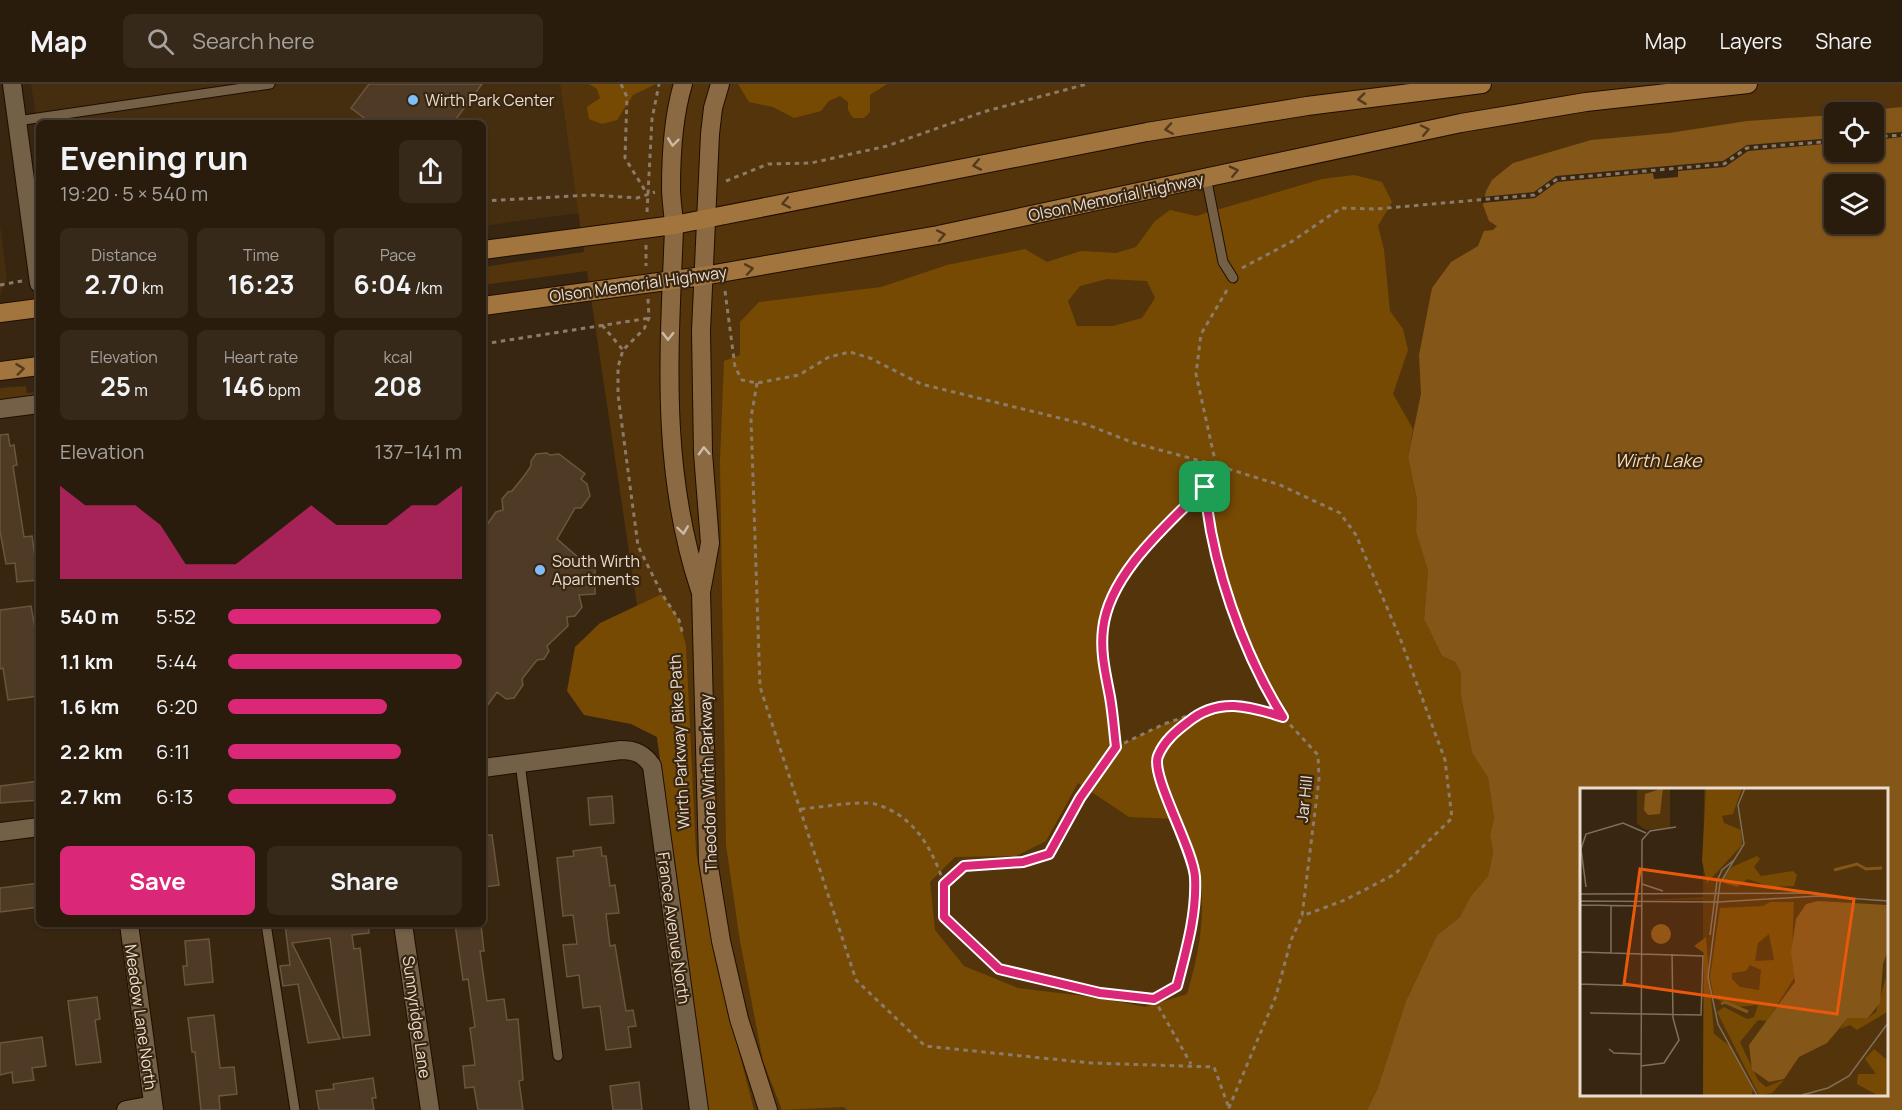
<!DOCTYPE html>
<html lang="en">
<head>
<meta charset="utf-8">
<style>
  :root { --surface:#2a1c0c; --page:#36291a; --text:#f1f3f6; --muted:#a5a19d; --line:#463a2d; --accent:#db2777 }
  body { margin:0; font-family:Manrope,sans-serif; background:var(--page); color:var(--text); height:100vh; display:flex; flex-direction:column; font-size:22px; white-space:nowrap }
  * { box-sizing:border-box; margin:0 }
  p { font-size:20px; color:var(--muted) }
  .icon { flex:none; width:33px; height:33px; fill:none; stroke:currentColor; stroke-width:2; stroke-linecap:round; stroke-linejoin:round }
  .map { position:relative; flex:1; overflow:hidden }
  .panel { position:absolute; left:36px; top:36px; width:450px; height:807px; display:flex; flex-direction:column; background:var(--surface); border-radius:9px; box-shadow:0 2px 4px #0004,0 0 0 2px var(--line) }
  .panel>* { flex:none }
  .fabs { position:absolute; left:1824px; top:18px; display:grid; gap:12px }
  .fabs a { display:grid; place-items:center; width:60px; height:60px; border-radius:9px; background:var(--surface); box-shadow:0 2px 4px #0004,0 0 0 2px var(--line); font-size:30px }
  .pin { position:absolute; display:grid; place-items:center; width:51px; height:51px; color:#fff; margin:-26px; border-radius:12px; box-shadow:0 3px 9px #0006 }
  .round { display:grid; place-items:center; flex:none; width:63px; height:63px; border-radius:9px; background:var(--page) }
  .head { display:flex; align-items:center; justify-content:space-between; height:102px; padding:0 24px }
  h1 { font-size:33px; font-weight:700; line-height:45px }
  .stats { display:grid; grid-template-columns:repeat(3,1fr); gap:9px; height:102px; padding:6px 24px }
  .stats div { display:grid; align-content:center; border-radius:9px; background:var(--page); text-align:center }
  .stats b { font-size:26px; font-weight:700 }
  .stats small { font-size:16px; font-weight:400 }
  .stats p { font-size:16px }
  .chart { height:168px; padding:12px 24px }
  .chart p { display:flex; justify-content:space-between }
  .chart svg { width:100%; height:108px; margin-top:6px; fill:var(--accent); opacity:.7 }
  .primary-button { display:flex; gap:12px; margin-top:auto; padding:12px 24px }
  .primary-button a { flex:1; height:69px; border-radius:9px; background:var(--accent); color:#fff; font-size:24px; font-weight:700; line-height:69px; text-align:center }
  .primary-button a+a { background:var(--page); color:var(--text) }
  ul { padding:0 24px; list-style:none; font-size:20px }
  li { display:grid; grid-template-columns:96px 72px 1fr; align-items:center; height:45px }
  li i { height:15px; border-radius:8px; background:var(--accent) }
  header { display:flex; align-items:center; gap:36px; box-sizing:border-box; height:84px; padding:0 30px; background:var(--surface); border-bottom:2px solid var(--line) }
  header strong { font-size:28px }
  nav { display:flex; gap:33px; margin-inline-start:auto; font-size:21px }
  .search { width:420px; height:54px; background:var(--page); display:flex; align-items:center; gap:15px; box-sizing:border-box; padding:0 21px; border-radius:9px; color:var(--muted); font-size:22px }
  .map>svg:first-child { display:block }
</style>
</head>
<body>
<header>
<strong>Map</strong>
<div class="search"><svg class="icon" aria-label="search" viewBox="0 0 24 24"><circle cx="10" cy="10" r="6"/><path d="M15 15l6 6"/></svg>Search here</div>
<nav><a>Map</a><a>Layers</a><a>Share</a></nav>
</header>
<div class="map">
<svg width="1902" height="1026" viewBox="0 0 1902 1026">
  <rect width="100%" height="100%" fill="#382610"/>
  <path fill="#452d10" d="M 31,0 L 560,0 L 579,129 L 483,142 L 483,39 L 39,39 L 39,50 Z
    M 0,140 L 7,195 L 0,212 Z"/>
  <path fill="#54340a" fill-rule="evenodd" d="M 560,0 L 1902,0 L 1902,1026 L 708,1026 L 661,682 L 587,187 L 483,201 L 483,183 L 584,168 ZM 1834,28 L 1874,28 L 1874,68 L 1834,68 ZM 1834,100 L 1874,100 L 1874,140 L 1834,140 ZM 1581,705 L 1886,705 L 1886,1010 L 1581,1010 Z
    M 26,302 L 27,309 L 38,308 L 39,311 L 0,316 L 0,304 Z"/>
  <path fill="#774a04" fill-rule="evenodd" d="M 589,0 L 656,0 L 633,11 L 617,36 L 602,40 L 589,35 L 587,23 L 600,14 L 597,5 Z
    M 738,0 L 887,0 L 870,11 L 870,28 L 864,34 L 853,34 L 848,26 L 848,18 L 840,12 L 829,17 L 821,27 L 794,34 L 773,23 L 749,18 Z
    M 1354,91 L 1382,98 L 1392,118 L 1378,142 L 1384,166 L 1390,227 L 1403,245 L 1408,266 L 1393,310 L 1413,345 L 1408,373 L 1417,416 L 1416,448 L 1428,487 L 1424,535 L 1442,572 L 1455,578 L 1461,589 L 1461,612 L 1472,669 L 1488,692 L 1494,735 L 1490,751 L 1493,768 L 1488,792 L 1470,813 L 1460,833 L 1437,851 L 1406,917 L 1377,1006 L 1367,1026 L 847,1026 L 844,1023 L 782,1026 L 763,977 L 740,857 L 726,761 L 720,377 L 724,277 L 740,271 L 740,238 L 759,218 L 881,203 L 947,181 L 1025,165 L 1047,178 L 1081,167 L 1116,169 L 1136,163 L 1155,137 L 1170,126 L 1196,132 L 1322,95 ZM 1107,195 L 1147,197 L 1155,214 L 1142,234 L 1113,242 L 1077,242 L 1068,217 L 1080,202 ZM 1205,404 C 1207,414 1206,425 1208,436 C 1223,503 1246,573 1282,632 L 1245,621 L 1201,627 L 1164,640 L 1116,663 L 1110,614 L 1103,586 L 1103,545 L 1116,502 L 1166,441 ZM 1078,699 L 1129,733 L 1177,735 C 1184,754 1197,775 1200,795 C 1206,834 1198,873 1187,910 L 1145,923 L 1100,914 L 1018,904 L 964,882 L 935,846 L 930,798 L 955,773 L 1016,772 L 1046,757 Z
    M 662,510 L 679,536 L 686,561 L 696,768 L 716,879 L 754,1026 L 708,1026 L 657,653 L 631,640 L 584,631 L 567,607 L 575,563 L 600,539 Z"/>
  <path fill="#845618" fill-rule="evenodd" d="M 1902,23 L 1902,1026 L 1367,1026 L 1377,1006 L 1406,917 L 1437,851 L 1460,833 L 1470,813 L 1488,792 L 1493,768 L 1490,751 L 1494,735 L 1488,693 L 1472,669 L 1461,612 L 1461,589 L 1455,578 L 1442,572 L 1424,535 L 1428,487 L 1416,448 L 1417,416 L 1408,373 L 1421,310 L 1419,271 L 1432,204 L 1451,178 L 1478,162 L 1484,147 L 1493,146 L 1497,142 L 1489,137 L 1483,121 L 1486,107 L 1492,96 L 1513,79 L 1591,56 L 1669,49 L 1747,37 L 1834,31 L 1834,68 L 1874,68 L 1874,28 L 1853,28 ZM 1834,100 L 1874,100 L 1874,140 L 1834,140 ZM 1581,705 L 1886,705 L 1886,1010 L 1581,1010 Z"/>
  <path fill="#382610" d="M 1902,48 L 1902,53 L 1874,56 L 1874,50 Z
    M 1834,54 L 1834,59 L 1748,67 L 1725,83 L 1678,87 L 1678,93 L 1654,95 L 1653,89 L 1557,98 L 1535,114 L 1481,119 L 1482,113 L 1534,108 L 1556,92 L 1723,77 L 1747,61 Z"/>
  <path fill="#4f3b25" stroke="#6a563e" stroke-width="1.5" d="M 369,0 L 482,0 L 453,39 L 371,39 L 351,24 Z
    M 8,350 L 10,362 L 14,361 L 17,381 L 13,382 L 24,453 L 32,452 L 38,496 L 17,498 L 15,479 L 6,480 L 0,447 L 0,351 Z
    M 547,369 L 550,371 L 559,370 L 585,390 L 581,395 L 587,400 L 590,412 L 581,424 L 575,424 L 557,455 L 579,474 L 595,481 L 595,510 L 579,511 L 582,523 L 575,532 L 567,533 L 568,542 L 547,562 L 549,567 L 544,575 L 537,576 L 522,595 L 523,601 L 514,614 L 506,615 L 497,608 L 487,622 L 486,604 L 483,602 L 483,446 L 496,428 L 503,426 L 502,415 L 508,408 L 512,407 L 524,392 L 531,382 L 531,377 L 536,370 Z
    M 31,522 L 39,567 L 39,612 L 8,616 L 3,584 L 0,585 L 0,526 Z
    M 39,697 L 39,716 L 0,719 L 0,702 Z
    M 612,712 L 614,739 L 590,741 L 588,714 Z
    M 483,751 L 492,751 L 499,801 L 483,803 Z
    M 601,763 L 602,772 L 606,772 L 610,802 L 615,801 L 619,829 L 606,830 L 610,862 L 615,861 L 626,927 L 633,926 L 636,942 L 628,943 L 631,963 L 606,966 L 600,922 L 583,924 L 579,891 L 567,893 L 563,861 L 577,860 L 573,831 L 563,832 L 557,774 L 574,772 L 573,767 Z
    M 39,799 L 39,823 L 0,828 L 0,804 Z
    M 285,840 L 368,840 L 369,849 L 352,851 L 354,865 L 360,864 L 370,951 L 343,954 L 330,854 L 292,859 L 340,955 L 308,959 L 298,900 L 283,902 L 280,882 L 290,881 Z
    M 455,840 L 481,840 L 484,867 L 480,867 L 487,917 L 504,915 L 507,936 L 518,935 L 523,996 L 519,997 L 523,1026 L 478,1026 L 474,1003 L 465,1004 L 463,982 L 475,981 L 470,944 L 475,943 L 468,895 L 463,896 Z
    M 209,855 L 213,898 L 185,901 L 183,882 L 187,882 L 185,857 Z
    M 97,913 L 100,935 L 95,936 L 101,978 L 76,981 L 68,917 Z
    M 214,931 L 220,984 L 234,983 L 237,1010 L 219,1012 L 220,1026 L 201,1026 L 195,968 L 192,968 L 188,934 Z
    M 42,953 L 46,982 L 32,984 L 34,996 L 13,999 L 12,988 L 0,991 L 0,959 Z
    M 373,994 L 376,1014 L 372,1014 L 374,1026 L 319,1026 L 316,1007 L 334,1005 L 333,1000 Z
    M 639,998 L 642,1026 L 613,1026 L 610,1002 Z"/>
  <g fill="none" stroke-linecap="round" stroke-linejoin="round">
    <defs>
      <path id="lane" d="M 17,37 L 270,0
        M 1206,93 L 1223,178 L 1233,194
        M 520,679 L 558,972
        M 266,840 L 295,1026"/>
      <path id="street" d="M 12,0 L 39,199
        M 0,325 L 39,320
        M 483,684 L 621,666 C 635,666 644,670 652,682 L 699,1026
        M 0,748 L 39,743
        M 129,840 L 154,1026
        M 403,840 L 430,1026
        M 126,1026 L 153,1021"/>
      <path id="secondary" d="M 683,0 C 673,33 671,70 671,104 C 671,118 674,131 674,145 C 669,269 660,385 700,506
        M 720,0 L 713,24 L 710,50 L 701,247 L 703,369 L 710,459 L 701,508 L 708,777 L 721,857 L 739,935 L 768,1026"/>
      <path id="primary" d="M 483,166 L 674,141 L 1147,48 L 1307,22 L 1482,0
        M 483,222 L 703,192 L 938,151 L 1461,39 L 1586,18 L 1748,0
        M 0,229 L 39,224
        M 0,287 L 39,282"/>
    </defs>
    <use href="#lane" stroke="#1f0e00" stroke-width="11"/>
    <use href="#street" stroke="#1f0e00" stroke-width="20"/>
    <use href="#secondary" stroke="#1f0e00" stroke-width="20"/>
    <use href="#primary" stroke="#1f0e00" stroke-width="20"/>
    <path stroke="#8b7b69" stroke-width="3" stroke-dasharray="4.5 4.5" stroke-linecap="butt" d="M 621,0 L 627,13 L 625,74 L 646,108
      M 1874,53 L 1902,51
      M 726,97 L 768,80 L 811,79 L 887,62 L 983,28 L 1087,0
      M 483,117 L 592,111 L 637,114 L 655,108
      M 647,128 L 652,35 L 659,0
      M 646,161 L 646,182
      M 1242,184 L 1291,158 L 1341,124 L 1376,125 L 1534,111 L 1557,95 L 1724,80 L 1747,64 L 1834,57
      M 0,201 L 22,197
      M 725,207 L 735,283 L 742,296 L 757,299 L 799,291 L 829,273 L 850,268 L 870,274 L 921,300 L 1088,341 L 1134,359 L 1216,381 L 1280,401 L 1340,429 L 1356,451 L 1400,554 L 1445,676 L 1452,734 L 1395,790 L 1345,816 L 1302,832
      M 648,215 L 649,234 L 644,245 L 623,266 L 618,283 L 618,311 L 638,462 L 662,510 L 679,536 L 683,551
      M 602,241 L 623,266
      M 483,260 L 650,234
      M 757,299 L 751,334 L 760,603 L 856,896 L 925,962 L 1091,979 L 1214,983 L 1229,1024
      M 1216,381 C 1201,412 1186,419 1164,444 C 1148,462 1130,481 1117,501 C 1090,543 1110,616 1116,663 L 1080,713 L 1049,770 L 1023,778 L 964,782 L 944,800 L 944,833 L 999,885 L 1100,909 L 1154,915 L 1177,902 L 1190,849 L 1195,792 L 1181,745 L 1160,696 L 1157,673 L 1170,652 L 1201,627 L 1245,621 L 1283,633 L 1318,671 L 1319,695 L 1302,832 L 1291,856 L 1276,912 L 1228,1026
      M 1216,381 L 1196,290 L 1201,250 L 1227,206
      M 1205,403 C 1211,479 1243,569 1282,633
      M 1116,663 L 1164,640 L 1196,629
      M 801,725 C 816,724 862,716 875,720 C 914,731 932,764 944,800
      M 1154,915 L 1191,980"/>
    <use href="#lane" stroke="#745f47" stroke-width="9"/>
    <use href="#street" stroke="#745f47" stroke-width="18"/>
    <use href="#secondary" stroke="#8b6a43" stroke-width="18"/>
    <use href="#primary" stroke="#a2753f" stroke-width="18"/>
  </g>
  <defs><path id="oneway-chevron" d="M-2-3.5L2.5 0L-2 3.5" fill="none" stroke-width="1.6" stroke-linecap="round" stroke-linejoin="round" transform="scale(1.5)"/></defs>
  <g stroke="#523a1c">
    <use href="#oneway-chevron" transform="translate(1362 15) rotate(173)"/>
    <use href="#oneway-chevron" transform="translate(1169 45) rotate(171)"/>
    <use href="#oneway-chevron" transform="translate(1425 46) rotate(-12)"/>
    <use href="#oneway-chevron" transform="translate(977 81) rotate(169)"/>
    <use href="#oneway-chevron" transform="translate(1234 87) rotate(-13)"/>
    <use href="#oneway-chevron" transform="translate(786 119) rotate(169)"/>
    <use href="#oneway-chevron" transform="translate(941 151) rotate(-11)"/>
    <use href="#oneway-chevron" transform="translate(749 185) rotate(-10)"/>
    <use href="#oneway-chevron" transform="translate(20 285) rotate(-7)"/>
  </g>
  <g stroke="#cebaa6">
    <use href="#oneway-chevron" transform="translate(673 58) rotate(97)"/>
    <use href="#oneway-chevron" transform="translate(668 252) rotate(91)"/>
    <use href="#oneway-chevron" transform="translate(704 367) rotate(-92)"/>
    <use href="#oneway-chevron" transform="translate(683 446) rotate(82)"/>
  </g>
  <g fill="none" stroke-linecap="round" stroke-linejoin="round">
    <defs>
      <path id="route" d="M 1205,403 C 1211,479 1243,569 1283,633 C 1249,622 1218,613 1188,638 C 1176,647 1164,657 1158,672 C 1150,691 1193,764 1195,793 C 1197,830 1186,867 1177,902 L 1154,915 L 1100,909 L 999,885 L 944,833 L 944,800 L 964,782 L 1023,778 L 1049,770 L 1080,714 L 1116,663 C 1114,647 1113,630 1110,613 C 1106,591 1100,569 1103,545 C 1109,490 1167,441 1205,403 Z"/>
    </defs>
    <use href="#route" stroke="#fff" stroke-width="12"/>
    <use href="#route" stroke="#db2777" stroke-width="8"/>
  </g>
  <g fill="#80bdfa" stroke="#382610" stroke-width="2">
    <circle cx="413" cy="16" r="6"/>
    <circle cx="540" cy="486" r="6"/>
  </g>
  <g text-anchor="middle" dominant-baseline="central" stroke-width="4.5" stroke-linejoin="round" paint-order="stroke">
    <g font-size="16" fill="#eaddd0" stroke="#382610" text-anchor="start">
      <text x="425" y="16">Wirth Park Center</text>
      <text x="552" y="477">South Wirth<tspan x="552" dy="18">Apartments</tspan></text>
    </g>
    <g font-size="16" fill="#eaddd0" stroke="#382610">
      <text transform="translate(1116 113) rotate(-12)">Olson Memorial Highway</text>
      <text transform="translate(638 200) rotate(-8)">Olson Memorial Highway</text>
      <text transform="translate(679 658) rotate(-93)">Wirth Parkway Bike Path</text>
      <text transform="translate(708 699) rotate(-92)">Theodore Wirth Parkway</text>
      <text transform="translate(1304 715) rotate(-84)">Jar Hill</text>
      <text transform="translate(674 844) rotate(82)">France Avenue North</text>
      <text transform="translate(141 933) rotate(82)">Meadow Lane North</text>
      <text transform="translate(417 933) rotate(82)">Sunnyridge Lane</text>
    </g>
    <g font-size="18" font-style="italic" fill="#f9d8b3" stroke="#382610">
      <text x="1658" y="376">Wirth Lake</text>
    </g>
  </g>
  <g transform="translate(1580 704)">
    <rect width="308" height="308" fill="#382610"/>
    <path d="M 57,0 L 90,0 L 90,40 L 66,42 L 57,36 ZM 124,0 L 307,0 L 307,307 L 123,307 L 123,112 L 66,112 L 123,109 Z" fill="#54340a"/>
    <path d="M 126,0 L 162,0 L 153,26 L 142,28 L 144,35 L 161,42 L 162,57 L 127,95 L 122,73 ZM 177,68 L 180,71 L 174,79 L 181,88 L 213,83 L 217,87 L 214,98 L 191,99 L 168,91 L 157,99 L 144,95 L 143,90 L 152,79 ZM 190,114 L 214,114 L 212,164 L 216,187 L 187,233 L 178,232 L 160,254 L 178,292 L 186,299 L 204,292 L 192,305 L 179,307 L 137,224 L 144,219 L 167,231 L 174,229 L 178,217 L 155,219 L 134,210 L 130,189 L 140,120 L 183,118 ZM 189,146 L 194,172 L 175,173 L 178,155 ZM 170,177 L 181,182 L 179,202 L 160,199 L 152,191 L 152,185 L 166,183 ZM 126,149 L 134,246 L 150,258 L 173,300 L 172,307 L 123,307 L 124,165 L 114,158 ZM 306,189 L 307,224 L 277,242 L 270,237 L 260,241 L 268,230 L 288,230 L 296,224 ZM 294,261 L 307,272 L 307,307 L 297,307 L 277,296 L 278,286 L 296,286 L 285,271 Z" fill="#774a04" fill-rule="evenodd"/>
    <path d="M 83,0 L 80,26 L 68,27 L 64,22 L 65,6 ZM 238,113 L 307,117 L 307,165 L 303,176 L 300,215 L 288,230 L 268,230 L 247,255 L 219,269 L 204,291 L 189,294 L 172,282 L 169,257 L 215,194 L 211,164 L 216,131 L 226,116 ZM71 146a10 10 0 1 1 20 0a10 10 0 1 1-20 0Z" fill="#845618"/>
    <path fill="none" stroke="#845618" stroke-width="3" d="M 254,82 L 277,76 L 286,81 L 302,80M 141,216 L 145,214 L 168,224"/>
    <path fill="none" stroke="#7f6f5d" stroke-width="1.5" d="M 165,0 L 158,17 L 164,56 L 140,95 L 128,189 L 138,236 L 177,307M 62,96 L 83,103M 6,99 L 1,61 L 6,46 L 43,35 L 66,45M 0,106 L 237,105M 0,113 L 138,114 L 238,108 L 308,113M 0,117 L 62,118M 130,147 L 137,93 L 142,82 L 154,72M 0,164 L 123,168 L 121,227 L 10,225M 31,165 L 31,118M 0,196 L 61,198M 0,219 L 0,113M 29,261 L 34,265 L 61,266M 61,278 L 84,275 L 99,252 L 93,230 L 92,166M 61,307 L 62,52 L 70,43 L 96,39M 222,307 L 248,300 L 269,288 L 308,235"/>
    <path fill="#e8590c" fill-opacity="0.15" stroke="#e8590c" stroke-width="3" d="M 60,81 L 274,111 L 257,226 L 44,196 Z"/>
    <rect width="308" height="308" fill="none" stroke="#eaddd0" stroke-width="3"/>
  </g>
</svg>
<div class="fabs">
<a><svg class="icon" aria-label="locate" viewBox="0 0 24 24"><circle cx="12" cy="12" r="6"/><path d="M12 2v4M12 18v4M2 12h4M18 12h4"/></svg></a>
<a><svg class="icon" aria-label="layers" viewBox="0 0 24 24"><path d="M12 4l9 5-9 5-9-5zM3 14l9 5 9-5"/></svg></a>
</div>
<div class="pin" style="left:1205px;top:403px;background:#1e9e55"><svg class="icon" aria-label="arrive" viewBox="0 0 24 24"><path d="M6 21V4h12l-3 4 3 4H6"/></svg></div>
<section class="panel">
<div class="head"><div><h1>Evening run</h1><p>19:20 · 5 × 540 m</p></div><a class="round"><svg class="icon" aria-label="share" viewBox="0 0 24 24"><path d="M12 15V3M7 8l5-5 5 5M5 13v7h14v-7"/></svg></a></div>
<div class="stats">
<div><p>Distance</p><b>2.70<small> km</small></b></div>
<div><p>Time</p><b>16:23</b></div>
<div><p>Pace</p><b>6:04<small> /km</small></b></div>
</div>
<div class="stats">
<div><p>Elevation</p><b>25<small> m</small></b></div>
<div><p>Heart rate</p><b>146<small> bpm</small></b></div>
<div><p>kcal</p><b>208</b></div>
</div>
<div class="chart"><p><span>Elevation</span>137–141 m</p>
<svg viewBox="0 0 160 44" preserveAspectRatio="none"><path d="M0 44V6L10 14L20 14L30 14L40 22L50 38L60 38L70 38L80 30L90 22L100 14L110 22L120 22L130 22L140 14L150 14L160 6V44z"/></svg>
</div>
<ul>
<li><b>540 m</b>5:52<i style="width:91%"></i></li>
<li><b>1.1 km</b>5:44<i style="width:100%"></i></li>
<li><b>1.6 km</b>6:20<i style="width:68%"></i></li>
<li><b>2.2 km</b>6:11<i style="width:74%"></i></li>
<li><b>2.7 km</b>6:13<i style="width:72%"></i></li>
</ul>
<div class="primary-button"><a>Save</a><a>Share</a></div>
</section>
</div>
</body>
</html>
